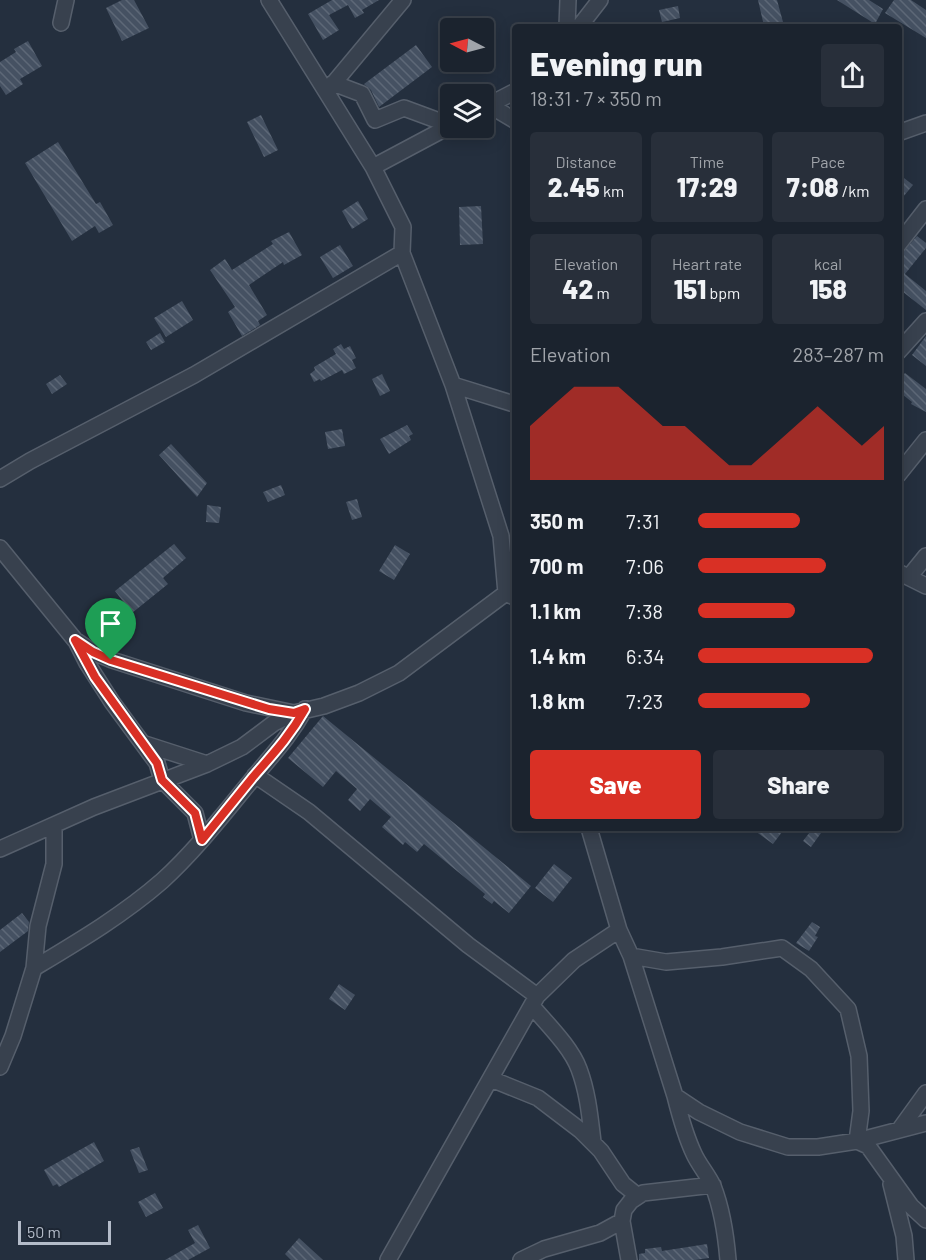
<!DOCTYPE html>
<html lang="en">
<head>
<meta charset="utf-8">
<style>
  :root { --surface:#1b232e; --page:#282f3a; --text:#f1f3f6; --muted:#a0a4aa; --line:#39404a; --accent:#d93025 }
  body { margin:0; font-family:Barlow,sans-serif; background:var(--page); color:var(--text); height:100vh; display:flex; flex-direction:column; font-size:22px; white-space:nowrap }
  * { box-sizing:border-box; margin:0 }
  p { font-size:20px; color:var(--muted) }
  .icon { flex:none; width:33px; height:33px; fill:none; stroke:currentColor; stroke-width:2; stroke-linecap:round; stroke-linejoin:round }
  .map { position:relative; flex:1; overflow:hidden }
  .drawer { position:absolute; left:512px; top:24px; width:390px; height:807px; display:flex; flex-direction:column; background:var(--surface); border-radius:6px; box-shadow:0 3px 15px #0003,0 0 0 2px var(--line) }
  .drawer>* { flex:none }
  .needle { width:39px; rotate:276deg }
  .buttons { position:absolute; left:440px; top:18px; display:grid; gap:12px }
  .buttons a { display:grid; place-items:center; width:54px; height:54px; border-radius:6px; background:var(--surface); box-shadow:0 3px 15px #0003,0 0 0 2px var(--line); font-size:30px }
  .scale { position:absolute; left:18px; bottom:15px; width:93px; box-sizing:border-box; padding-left:6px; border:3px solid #b4bcc9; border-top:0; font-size:16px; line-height:21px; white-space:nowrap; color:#b4bcc9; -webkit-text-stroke:4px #1d2633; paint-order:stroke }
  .pin { position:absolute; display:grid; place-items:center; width:51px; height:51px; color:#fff; margin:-62px -26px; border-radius:50% 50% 50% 0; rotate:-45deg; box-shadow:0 0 6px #0007 }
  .pin .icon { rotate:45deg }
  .round { display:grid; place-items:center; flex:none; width:63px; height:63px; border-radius:6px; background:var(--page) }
  .summary { display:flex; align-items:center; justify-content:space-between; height:102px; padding:0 18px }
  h1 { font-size:33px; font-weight:800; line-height:45px }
  .stats { display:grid; grid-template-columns:repeat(3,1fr); gap:9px; height:102px; padding:6px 18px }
  .stats div { display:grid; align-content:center; border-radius:6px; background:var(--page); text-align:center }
  .stats b { font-size:26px; font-weight:800 }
  .stats small { font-size:16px; font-weight:400 }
  .stats p { font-size:16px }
  .chart { height:168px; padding:12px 18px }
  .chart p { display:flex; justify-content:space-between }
  .chart svg { width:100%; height:108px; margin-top:6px; fill:var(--accent); opacity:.7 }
  .button { display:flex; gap:12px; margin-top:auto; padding:12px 18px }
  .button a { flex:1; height:69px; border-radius:6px; background:var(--accent); color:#fff; font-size:24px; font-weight:800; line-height:69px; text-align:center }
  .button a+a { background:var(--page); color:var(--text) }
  ul { padding:0 18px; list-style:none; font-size:20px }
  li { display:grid; grid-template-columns:96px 72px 1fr; align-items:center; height:45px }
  li i { height:15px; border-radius:8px; background:var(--accent) }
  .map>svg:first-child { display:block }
</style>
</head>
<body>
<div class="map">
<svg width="926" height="1260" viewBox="0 0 926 1260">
  <defs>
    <pattern id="building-back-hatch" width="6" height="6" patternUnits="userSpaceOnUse" patternTransform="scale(1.5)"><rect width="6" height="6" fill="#455162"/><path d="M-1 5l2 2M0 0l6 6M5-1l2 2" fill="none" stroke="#5d6877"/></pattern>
  </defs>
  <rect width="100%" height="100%" fill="#242f3e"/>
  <path fill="url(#building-back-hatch)" d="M 122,0 L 134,0 L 149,28 L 122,41 L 106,8 Z
    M 332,0 L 379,0 L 362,10 L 364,13 L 355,18 L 348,5 L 329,15 L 339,30 L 323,40 L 308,14 Z
    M 758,0 L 777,0 L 783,22 L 764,26 Z
    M 837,0 L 869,0 L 883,9 L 875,24 Z
    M 894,0 L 911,0 L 926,10 L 926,38 L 885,13 Z
    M 678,6 L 680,18 L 662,22 L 659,10 Z
    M 28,41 L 42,66 L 20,79 L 23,84 L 6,95 L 0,86 L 0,62 L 16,52 L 14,49 Z
    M 416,45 L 432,67 L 379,107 L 371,90 L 364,84 Z
    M 261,115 L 278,150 L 264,157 L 247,122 Z
    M 58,142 L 96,204 L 100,202 L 113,225 L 99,233 L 95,226 L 72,241 L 25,163 Z
    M 904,178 L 913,185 L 898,203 L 898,185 Z
    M 358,201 L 368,219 L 352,229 L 342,211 Z
    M 481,206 L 483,244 L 460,245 L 459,207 Z
    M 289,232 L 302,255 L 284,265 L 283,262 L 249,285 L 267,315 L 258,321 L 260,325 L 242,336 L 228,312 L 235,307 L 210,270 L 225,259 L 232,270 L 273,244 L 271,241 Z
    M 917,236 L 926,243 L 926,248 L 905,274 L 926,291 L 926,310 L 898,288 L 898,258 Z
    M 340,245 L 353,266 L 333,278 L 320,257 Z
    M 182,301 L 193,320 L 166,337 L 154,318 Z
    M 160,333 L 165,342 L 151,350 L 146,342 Z
    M 926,336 L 926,366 L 912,355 Z
    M 341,344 L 344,349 L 350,346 L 356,358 L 352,360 L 356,368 L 344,374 L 342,370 L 321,381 L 320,379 L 314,382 L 310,374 L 315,370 L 314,367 L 336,354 L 333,349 Z
    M 905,373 L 926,389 L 926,412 L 911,404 L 912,402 L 898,391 L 898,381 Z
    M 382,374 L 390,391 L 380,396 L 372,379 Z
    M 60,375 L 67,384 L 52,394 L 46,384 Z
    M 407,425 L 413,434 L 409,436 L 411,440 L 389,454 L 380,439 Z
    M 342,429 L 345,446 L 328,449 L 325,432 Z
    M 171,444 L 207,483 L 197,497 L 159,455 Z
    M 281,485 L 285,495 L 268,502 L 263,492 Z
    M 357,499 L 362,517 L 352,520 L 346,502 Z
    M 207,505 L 221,507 L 219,523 L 206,522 Z
    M 174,544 L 186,558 L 163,578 L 168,584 L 132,613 L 115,591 Z
    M 395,545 L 410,554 L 394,580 L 379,571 Z
    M 323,716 L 531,886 L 509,913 L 494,901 L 492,904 L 483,897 L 485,894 L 424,844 L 417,852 L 405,842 L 403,845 L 382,827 L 391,817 L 370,799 L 360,811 L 348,800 L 357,789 L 336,771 L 323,787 L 288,758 Z
    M 751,828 L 785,828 L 773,844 Z
    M 813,828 L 821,833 L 811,847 L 803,841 Z
    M 554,864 L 572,878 L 553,902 L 535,888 Z
    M 22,913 L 29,922 L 28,931 L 0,952 L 0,930 Z
    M 812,922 L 820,927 L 815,936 L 818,937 L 809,951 L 796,943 Z
    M 339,984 L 355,995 L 345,1010 L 329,999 Z
    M 94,1142 L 104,1161 L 59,1187 L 57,1184 L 53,1186 L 44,1170 Z
    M 139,1147 L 148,1170 L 139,1173 L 130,1150 Z
    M 155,1193 L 163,1208 L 146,1217 L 138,1202 Z
    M 198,1225 L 210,1248 L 188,1260 L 165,1260 L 195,1243 L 188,1230 Z
    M 299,1238 L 323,1260 L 291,1260 L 285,1254 Z
    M 707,1244 L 709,1258 L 695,1260 L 639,1260 L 639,1254 L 645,1253 L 645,1249 L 661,1247 L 662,1251 Z"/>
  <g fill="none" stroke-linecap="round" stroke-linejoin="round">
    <defs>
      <path id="street" d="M 269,0 L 373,167 L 403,227 L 402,253 L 453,385 L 501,536 L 506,593 L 514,597
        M 61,23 L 66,0
        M 567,27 L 568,0
        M 579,27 L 600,0
        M 333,83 L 362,94 L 375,120 L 404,108 L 450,125
        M 328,90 L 403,0
        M 489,105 L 514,120
        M 483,108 L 514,92
        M 898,133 L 926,123
        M 373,167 L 450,126
        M 898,245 L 926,209
        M 898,352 L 926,321
        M 453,385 L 514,404
        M 898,475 L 926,440
        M 0,479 L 30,461 L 194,375 L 402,253
        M 0,548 L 75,640 L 93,652 L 112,660 L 246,703 L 294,713
        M 898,572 L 926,586
        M 909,577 L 926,556
        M 77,643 L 87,663 L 112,702 L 157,763 L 162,780 L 195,813 L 202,840
        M 145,744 L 207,764
        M 255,775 L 309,812 L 468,945 L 537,996
        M 589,828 L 619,930 L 631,956 L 675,1096 L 699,1112 L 740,1132 L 788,1147 L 818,1147 L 857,1141 L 926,1123
        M 0,849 L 94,807 L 207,764 L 242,747 L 274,723 L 294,713 L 324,706 L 359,693 L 399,673 L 506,593
        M 631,956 L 666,962 L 722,957 L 782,948 L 811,969 L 848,1009 L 859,1056 L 861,1111 L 857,1141 L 868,1146 L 911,1206 L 926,1220
        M 34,968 C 79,941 123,915 162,881 C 195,851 222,816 250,782 C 270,757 289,738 305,709
        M 532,1006 C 547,1024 571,1047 579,1069 C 588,1093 590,1117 593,1142
        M 0,1067 L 13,1036 L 34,968 L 38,926 L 54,864 L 54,826
        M 491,1079 L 538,1098 L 580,1130 L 601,1151 L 623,1184 L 638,1196
        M 675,1096 C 680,1116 685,1135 694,1154 C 699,1165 708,1175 713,1186 C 722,1209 726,1236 728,1260
        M 900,1129 L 926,1093
        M 891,1184 L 904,1236 L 906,1260
        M 388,1260 L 537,996 L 574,960 L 619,930
        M 521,1260 L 544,1249 L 600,1233 L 622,1221
        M 629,1260 L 622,1221 L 624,1210 L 631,1201 L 643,1193 L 713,1185"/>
    </defs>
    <use href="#street" stroke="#565f6c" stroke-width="18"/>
    <use href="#street" stroke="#38414e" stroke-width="15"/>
  </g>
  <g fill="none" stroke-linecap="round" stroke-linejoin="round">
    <defs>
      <path id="route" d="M 75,640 L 93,652 L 111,660 L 269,709 L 294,713 L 305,709 C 290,736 273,754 253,777 C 236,798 219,819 202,840 L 195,813 L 162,780 L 157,763 L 95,677 Z"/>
    </defs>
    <use href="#route" stroke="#fff" stroke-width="12"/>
    <use href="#route" stroke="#d93025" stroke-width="8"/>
  </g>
</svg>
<div class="buttons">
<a><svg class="needle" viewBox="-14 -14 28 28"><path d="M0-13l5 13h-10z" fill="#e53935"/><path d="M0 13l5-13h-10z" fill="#a0a4aa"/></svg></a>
<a><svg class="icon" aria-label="layers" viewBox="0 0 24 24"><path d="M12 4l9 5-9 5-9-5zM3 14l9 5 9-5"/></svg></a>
</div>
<div class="scale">50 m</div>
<div class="pin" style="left:111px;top:660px;background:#1e9e55"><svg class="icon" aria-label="arrive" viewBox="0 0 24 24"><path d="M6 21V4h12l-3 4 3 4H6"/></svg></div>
<section class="drawer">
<div class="summary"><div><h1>Evening run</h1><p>18:31 · 7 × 350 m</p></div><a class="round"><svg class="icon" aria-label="share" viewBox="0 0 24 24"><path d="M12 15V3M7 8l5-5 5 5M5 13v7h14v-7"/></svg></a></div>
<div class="stats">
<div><p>Distance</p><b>2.45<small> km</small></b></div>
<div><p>Time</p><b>17:29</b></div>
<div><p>Pace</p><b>7:08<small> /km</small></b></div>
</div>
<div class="stats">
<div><p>Elevation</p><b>42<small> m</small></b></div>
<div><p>Heart rate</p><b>151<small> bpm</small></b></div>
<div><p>kcal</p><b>158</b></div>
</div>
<div class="chart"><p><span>Elevation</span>283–287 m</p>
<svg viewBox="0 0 160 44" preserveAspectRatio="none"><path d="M0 44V22L10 14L20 6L30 6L40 6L50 14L60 22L70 22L80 30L90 38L100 38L110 30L120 22L130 14L140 22L150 30L160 22V44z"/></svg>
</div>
<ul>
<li><b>350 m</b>7:31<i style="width:55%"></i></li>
<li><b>700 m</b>7:06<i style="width:69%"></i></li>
<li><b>1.1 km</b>7:38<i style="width:52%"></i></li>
<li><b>1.4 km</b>6:34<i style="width:94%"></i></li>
<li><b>1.8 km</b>7:23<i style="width:60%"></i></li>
</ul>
<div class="button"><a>Save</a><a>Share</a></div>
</section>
</div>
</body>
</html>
